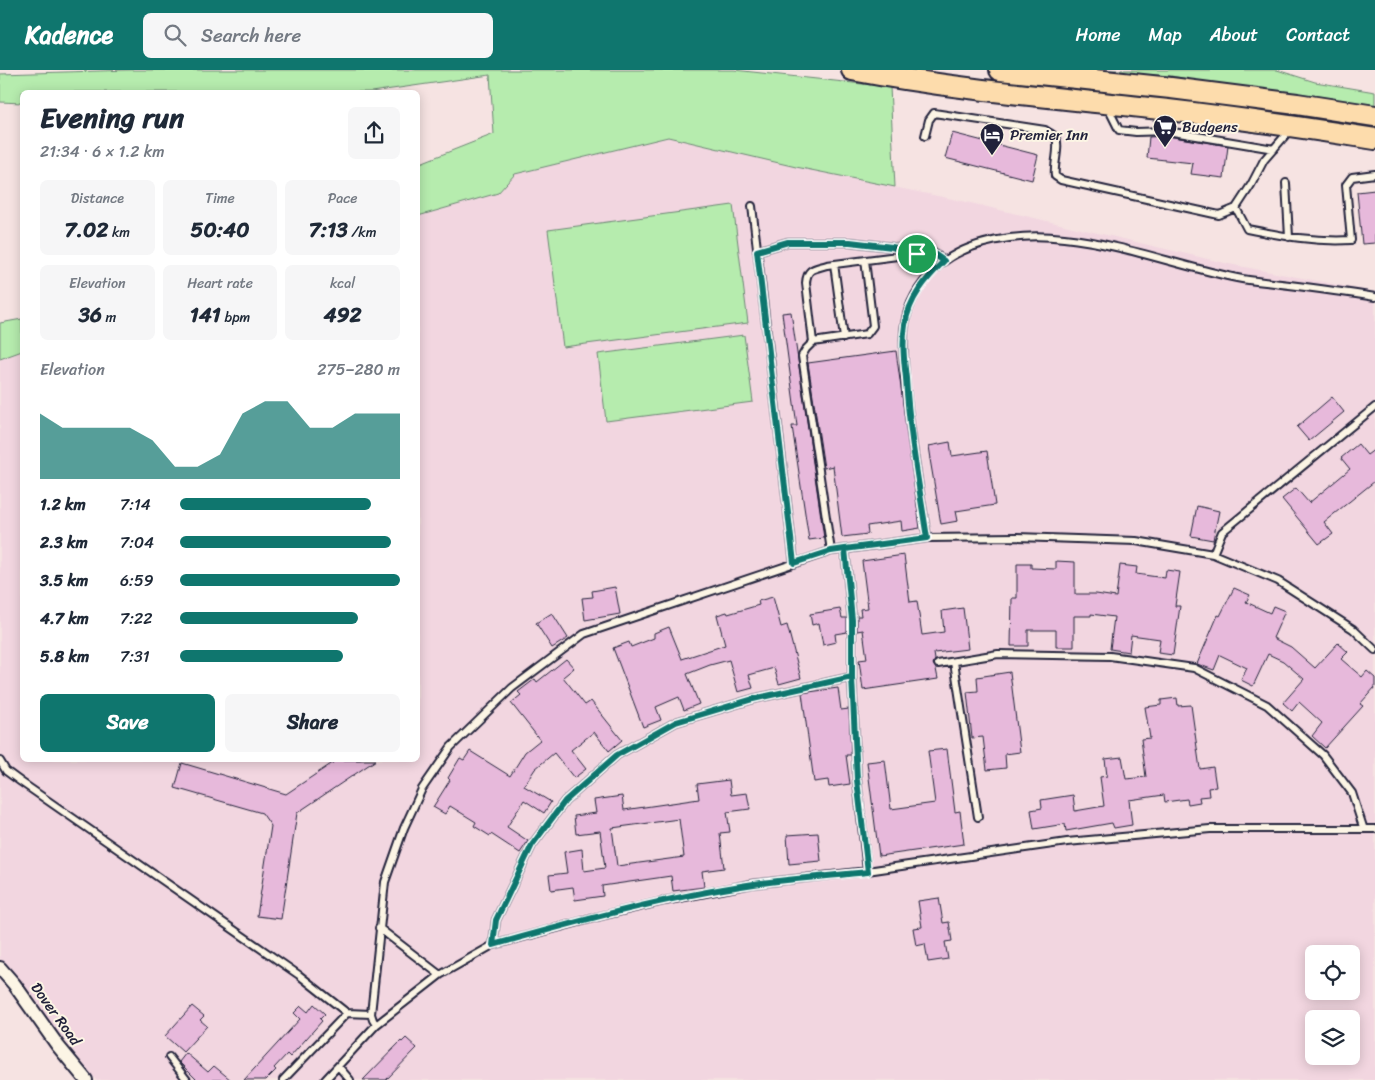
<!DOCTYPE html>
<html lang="en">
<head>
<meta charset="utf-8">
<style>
  :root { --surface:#fff; --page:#f6f6f7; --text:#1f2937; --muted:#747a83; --accent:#0f766e }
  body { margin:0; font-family:Sriracha,sans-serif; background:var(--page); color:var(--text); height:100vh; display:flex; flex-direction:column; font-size:19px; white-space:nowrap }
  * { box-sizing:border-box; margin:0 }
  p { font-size:16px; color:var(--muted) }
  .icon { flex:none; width:28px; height:28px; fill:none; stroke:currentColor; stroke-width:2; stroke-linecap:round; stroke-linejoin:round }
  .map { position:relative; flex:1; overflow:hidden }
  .panel { position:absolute; left:20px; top:20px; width:400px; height:672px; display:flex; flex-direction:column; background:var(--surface); border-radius:8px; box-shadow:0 2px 12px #0003 }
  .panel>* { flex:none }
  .fabs { position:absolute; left:1305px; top:875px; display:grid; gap:10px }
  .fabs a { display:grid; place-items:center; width:55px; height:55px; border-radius:8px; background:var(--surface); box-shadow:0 2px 12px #0003; font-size:25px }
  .pin { position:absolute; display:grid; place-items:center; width:42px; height:42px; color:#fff; margin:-21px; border:2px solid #fff; border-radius:50%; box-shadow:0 1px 5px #0007 }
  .round { display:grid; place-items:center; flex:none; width:52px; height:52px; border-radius:8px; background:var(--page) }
  .summary { display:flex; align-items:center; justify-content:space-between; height:85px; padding:0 20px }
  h1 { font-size:28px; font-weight:800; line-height:38px }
  .figures { display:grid; grid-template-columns:repeat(3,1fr); gap:8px; height:85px; padding:5px 20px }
  .figures div { display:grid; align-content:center; border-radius:8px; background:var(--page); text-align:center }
  .figures b { font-size:21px; font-weight:800 }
  .figures small { font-size:14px; font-weight:400 }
  .figures p { font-size:14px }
  .chart { height:140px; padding:10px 20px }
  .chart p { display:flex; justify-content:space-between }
  .chart svg { width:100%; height:90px; margin-top:5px; fill:var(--accent); opacity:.7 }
  .cta { display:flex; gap:10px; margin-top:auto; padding:10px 20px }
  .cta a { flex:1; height:58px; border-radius:8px; background:var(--accent); color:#fff; font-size:20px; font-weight:800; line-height:58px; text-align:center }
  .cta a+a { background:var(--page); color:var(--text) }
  ul { padding:0 20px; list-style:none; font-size:16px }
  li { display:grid; grid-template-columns:80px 60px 1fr; align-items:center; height:38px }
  li i { height:12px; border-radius:6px; background:var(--accent) }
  header { display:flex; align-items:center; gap:30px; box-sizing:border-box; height:70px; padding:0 25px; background:var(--accent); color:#fff }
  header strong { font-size:24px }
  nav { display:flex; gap:28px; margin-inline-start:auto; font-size:18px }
  .search { width:350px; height:45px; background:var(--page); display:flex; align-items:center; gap:12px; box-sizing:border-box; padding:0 18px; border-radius:8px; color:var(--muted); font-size:19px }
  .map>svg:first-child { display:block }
</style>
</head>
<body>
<header>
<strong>Kadence</strong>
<div class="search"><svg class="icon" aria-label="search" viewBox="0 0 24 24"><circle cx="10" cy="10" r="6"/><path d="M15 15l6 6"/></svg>Search here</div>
<nav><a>Home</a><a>Map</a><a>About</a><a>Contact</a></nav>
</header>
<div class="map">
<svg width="1375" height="1010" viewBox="0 0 1375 1010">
  <rect width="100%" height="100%" fill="#f6e3e2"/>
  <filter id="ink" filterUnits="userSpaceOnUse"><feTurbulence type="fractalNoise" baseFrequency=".02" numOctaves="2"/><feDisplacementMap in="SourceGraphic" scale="10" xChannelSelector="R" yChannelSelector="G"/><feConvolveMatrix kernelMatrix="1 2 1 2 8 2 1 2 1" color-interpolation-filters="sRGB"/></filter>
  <g filter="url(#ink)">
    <path fill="#f2d6e0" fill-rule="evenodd" d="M 668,67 L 796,97 L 962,131 L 1229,194 L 1375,222 L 1375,1010 L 96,1010 L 0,889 L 0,289 L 22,281 L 22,690 L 418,690 L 418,146 L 498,123 L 515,104 ZM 1314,884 L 1351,884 L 1351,921 L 1314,921 ZM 1314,949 L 1351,949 L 1351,986 L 1314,986 Z"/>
    <path fill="#b6ecae" stroke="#6c8774" d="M 131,0 L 734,0 L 890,17 L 895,117 L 796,97 L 668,67 L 515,104 L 498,123 L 418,146 L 418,94 L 494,64 L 490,5 L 371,22 L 22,22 L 22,33 L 0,32 L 0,4 Z
      M 1078,0 L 1277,0 L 1315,12 L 1375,22 L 1375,41 L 1171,6 Z
      M 733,135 L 748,253 L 563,277 L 548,160 Z
      M 22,249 L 22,281 L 0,289 L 0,253 Z
      M 744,265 L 753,332 L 606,351 L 598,284 Z"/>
    <path fill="#e7b9db" stroke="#22223b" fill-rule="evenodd" d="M 952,63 L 1038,85 L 1032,110 L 945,88 Z
      M 1167,66 L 1228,76 L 1224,108 L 1191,104 L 1193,93 L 1147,88 L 1149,67 Z
      M 1375,120 L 1375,173 L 1362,174 L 1357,122 Z
      M 791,242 L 824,468 L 809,470 L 792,356 L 797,356 L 782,243 Z
      M 896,281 L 920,458 L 902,461 L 901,451 L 867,456 L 868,464 L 842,467 L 833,396 L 824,398 L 808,293 Z
      M 1332,327 L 1344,342 L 1309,371 L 1297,357 Z
      M 950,372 L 952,386 L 987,381 L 995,435 L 956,441 L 958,451 L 941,454 L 930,389 L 931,389 L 929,376 Z
      M 1358,374 L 1367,385 L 1375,379 L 1375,411 L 1324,452 L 1333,464 L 1319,474 L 1282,429 L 1296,418 L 1309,433 L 1350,399 L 1341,388 Z
      M 1197,436 L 1219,441 L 1213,470 L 1191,466 Z
      M 904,485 L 910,532 L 917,531 L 922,565 L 944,562 L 942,541 L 963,538 L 968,579 L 934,583 L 935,590 L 933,594 L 936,599 L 938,609 L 863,620 L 859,590 L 867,589 L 863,560 L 857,561 L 857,546 L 861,546 L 860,539 L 868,538 L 862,491 Z
      M 1056,491 L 1075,492 L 1075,524 L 1096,524 L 1116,527 L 1120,495 L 1137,497 L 1136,504 L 1165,508 L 1166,500 L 1180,502 L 1175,536 L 1180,536 L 1173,585 L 1158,583 L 1160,569 L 1131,565 L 1129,582 L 1110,579 L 1114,547 L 1091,544 L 1091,546 L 1074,546 L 1074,577 L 1056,577 L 1056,560 L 1028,560 L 1028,576 L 1011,576 L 1012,528 L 1017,528 L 1017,494 L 1031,494 L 1031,498 L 1056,499 Z
      M 615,517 L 620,544 L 585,550 L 582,528 L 593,527 L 592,521 Z
      M 1234,518 L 1250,525 L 1246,532 L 1270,543 L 1273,536 L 1285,541 L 1273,568 L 1291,577 L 1315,598 L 1338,573 L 1348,582 L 1341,589 L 1362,607 L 1367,601 L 1375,608 L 1375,617 L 1360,634 L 1363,636 L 1325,678 L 1312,666 L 1322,653 L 1299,632 L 1292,641 L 1283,633 L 1304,609 L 1283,591 L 1268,584 L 1253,616 L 1241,610 L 1247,598 L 1220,585 L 1214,600 L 1197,594 L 1218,545 L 1220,546 Z
      M 773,527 L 781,557 L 787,555 L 801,608 L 779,614 L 774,598 L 749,605 L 753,618 L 738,622 L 729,590 L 710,595 L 687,604 L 699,634 L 684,640 L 679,627 L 656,637 L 661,650 L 643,657 L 613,578 L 629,572 L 631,577 L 654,568 L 654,563 L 669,557 L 682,589 L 725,575 L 717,545 L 727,542 L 728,544 L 759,535 L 758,531 Z
      M 840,539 L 842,548 L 847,548 L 847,562 L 835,564 L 836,572 L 823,575 L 819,553 L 812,555 L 810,544 Z
      M 552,543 L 568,568 L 552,578 L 536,553 Z
      M 566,589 L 574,598 L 563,607 L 585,635 L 591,631 L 622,670 L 609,681 L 594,662 L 571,680 L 586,699 L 574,708 L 554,683 L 535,699 L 524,716 L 551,732 L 544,743 L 524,730 L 507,757 L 528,771 L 520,783 L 491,764 L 490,766 L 474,756 L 476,752 L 450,736 L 445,744 L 433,737 L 450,710 L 448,708 L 460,688 L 464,690 L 470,681 L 510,706 L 525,682 L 540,670 L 511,633 L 521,625 L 518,622 L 535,609 L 537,612 Z
      M 1010,602 L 1020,682 L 1005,684 L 1006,698 L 987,700 L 983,667 L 972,668 L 967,622 L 978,621 L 977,607 Z
      M 838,618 L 841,640 L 849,639 L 851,685 L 846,685 L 850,714 L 829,717 L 828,710 L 814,712 L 802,623 Z
      M 1177,628 L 1178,636 L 1191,635 L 1200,699 L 1213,697 L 1216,717 L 1208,718 L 1209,726 L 1199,727 L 1200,732 L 1188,734 L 1187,729 L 1165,732 L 1164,725 L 1129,730 L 1132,755 L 1114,758 L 1112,753 L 1066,761 L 1065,754 L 1034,759 L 1031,740 L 1042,738 L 1041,730 L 1073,725 L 1075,741 L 1104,736 L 1100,707 L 1107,706 L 1105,689 L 1122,687 L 1126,709 L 1146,707 L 1141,669 L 1150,668 L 1145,637 L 1161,635 L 1161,630 Z
      M 947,679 L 955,742 L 960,741 L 964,774 L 879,786 L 867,692 L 885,690 L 891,739 L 935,733 L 928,681 Z
      M 337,690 L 376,690 L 297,743 L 281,849 L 257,846 L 271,756 L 262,743 L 175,718 L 182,693 L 286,724 Z
      M 729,710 L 731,725 L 747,723 L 750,739 L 727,742 L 730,762 L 720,763 L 724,798 L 702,801 L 704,817 L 673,821 L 671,806 L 602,816 L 603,826 L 575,830 L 573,817 L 551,820 L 549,805 L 567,803 L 564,782 L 582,779 L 584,801 L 605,798 L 600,761 L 576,764 L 574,746 L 596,743 L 594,730 L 622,726 L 624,740 L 699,729 L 697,714 ZM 679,749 L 684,787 L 617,796 L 612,758 Z
      M 818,763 L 821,791 L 789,794 L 787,765 Z
      M 939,828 L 943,853 L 949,852 L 952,871 L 945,872 L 948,889 L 928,892 L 925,874 L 916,876 L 913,858 L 922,857 L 918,831 Z
      M 314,934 L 325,944 L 320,949 L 322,951 L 290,987 L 287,984 L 274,998 L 276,1000 L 266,1010 L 244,1010 L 300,949 L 294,943 L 301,936 L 308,942 Z
      M 192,936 L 204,946 L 200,950 L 207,956 L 183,982 L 165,966 Z
      M 406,968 L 417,978 L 386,1010 L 363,1010 L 401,971 L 402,972 Z
      M 186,983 L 208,1002 L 214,996 L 231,1010 L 197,1010 L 179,992 Z"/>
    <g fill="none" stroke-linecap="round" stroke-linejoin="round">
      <defs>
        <path id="service" d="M 1108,38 L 1119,60 L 1136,62 L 1167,61 L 1274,79
          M 925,66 L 929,50 L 934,43 L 1045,60 C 1048,62 1053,64 1055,67 C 1061,74 1053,96 1055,106 L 1061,110 L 1219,145 L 1236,138 L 1251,115 L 1264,90 L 1290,60
          M 1286,113 L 1289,167
          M 752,136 L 794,493
          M 1236,138 L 1247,159 C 1282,166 1315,172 1351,170 L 1346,115 L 1352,107 L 1375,104
          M 757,181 L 788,172 L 850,172 L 892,177 L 914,183
          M 834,194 L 844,268
          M 813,272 L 867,264 L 873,256 L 865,190
          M 927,468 C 919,415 909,361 905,307 C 904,290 902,272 905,254 C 908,233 920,214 935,199 C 966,169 1022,163 1064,168 C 1122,174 1179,196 1237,208 C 1251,211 1267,212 1281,214 C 1313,218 1344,222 1375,227
          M 845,479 L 852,550 L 852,607 L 857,710 L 867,801
          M 831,481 L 802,286 L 806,279 L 813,272 L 806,213 C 807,198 814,199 827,195 L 921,183 L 934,183 L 944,191
          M 1213,484 L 1222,462 L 1375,337
          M 954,592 L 978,747
          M 938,594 L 998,584 L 1110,586 L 1194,598 L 1267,635 L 1323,685 L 1352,723 L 1363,757
          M 0,691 L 6,701 L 21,712 L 299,905 L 347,943
          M 379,858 L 440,905
          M 493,875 L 496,850 L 532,775 L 565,731 L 617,685 L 676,652 L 753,629 L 852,607
          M 376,955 L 373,950 L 371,944 L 385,812 L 404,758 L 422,719 L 451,677 L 512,618 L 584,564 L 831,481 L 927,468 L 1017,467 L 1136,471 L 1213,484 L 1278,511 L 1353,559 L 1375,580
          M 169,987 L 187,1010
          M 338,996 L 350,1010
          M 283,1010 L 347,943 L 371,944
          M 325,1010 L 376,955 L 440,905 L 493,875 L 601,846 L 664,831 L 752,814 L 867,801 L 1067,772 L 1210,759 L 1375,759"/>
        <path id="minor" d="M 0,898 L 14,914 L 58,976 L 86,1010"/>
        <path id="trunk" d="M 852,0 C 956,20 1063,28 1168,40 C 1237,48 1306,58 1375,69
          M 1000,0 L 1171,18 L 1297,34 L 1375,46"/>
      </defs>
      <use href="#service" stroke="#22223b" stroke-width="10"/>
      <use href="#minor" stroke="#22223b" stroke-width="16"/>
      <use href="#trunk" stroke="#22223b" stroke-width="24"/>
      <use href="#service" stroke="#fcf5e5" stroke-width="6"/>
      <use href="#minor" stroke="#fcf5e5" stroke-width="12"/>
      <use href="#trunk" stroke="#fddcac" stroke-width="20"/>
    </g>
  </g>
  <g fill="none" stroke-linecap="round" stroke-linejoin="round" filter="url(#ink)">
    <defs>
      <path id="route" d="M 917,184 L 892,177 L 850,172 L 788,172 L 757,181 L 794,493 L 831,481 L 845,479 L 852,550 L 852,607 L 857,710 L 868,802 C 830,806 791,809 754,814 C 666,827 579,851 493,875 L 496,850 L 532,775 L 565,731 L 617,685 L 676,652 L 753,629 L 852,607 L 852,550 L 845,479 L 927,468 C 919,415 909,362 906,308 C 904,291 902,273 905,255 C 909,228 926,209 944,191 L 934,184 L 917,184"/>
    </defs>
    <use href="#route" stroke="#fff" stroke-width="10"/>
    <use href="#route" stroke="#0f766e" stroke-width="6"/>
  </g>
  <defs>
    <symbol id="supermarket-pin" viewBox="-11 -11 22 30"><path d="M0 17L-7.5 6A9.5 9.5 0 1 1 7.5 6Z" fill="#22223b" stroke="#fcf5e5"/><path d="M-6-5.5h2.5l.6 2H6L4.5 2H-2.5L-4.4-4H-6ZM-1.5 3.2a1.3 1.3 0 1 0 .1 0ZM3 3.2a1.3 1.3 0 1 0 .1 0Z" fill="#fff"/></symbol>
    <symbol id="hotel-pin" viewBox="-11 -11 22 30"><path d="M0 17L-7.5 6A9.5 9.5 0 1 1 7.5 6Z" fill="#22223b" stroke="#fcf5e5"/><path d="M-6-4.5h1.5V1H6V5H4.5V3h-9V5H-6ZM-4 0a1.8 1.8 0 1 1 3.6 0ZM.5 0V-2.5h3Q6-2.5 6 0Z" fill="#fff"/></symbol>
  </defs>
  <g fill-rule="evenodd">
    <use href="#supermarket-pin" x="1151" y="43" width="28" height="38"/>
    <use href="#hotel-pin" x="978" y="51" width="28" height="38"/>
  </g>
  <g text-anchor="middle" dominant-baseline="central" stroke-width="4" stroke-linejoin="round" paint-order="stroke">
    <g font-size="15" fill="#22223b" stroke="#fcf5e5" text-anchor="start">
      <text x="1182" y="57">Budgens</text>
      <text x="1010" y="65">Premier Inn</text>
    </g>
    <g font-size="15" fill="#22223b" stroke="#fcf5e5">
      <text transform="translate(56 944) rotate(54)">Dover Road</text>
    </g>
  </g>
</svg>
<div class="fabs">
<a><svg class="icon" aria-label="locate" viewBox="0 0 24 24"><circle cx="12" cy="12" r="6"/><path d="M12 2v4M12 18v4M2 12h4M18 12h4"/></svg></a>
<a><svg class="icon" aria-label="layers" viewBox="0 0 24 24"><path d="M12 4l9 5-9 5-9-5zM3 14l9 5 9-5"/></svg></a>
</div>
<div class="pin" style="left:917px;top:184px;background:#1e9e55"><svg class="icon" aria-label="arrive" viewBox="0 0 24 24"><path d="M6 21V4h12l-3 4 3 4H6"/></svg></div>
<section class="panel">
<div class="summary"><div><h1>Evening run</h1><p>21:34 · 6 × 1.2 km</p></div><a class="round"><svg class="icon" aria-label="share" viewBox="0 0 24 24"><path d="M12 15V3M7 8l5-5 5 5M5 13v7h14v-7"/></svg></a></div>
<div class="figures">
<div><p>Distance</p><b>7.02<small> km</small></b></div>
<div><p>Time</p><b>50:40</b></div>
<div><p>Pace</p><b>7:13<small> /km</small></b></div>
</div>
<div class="figures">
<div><p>Elevation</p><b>36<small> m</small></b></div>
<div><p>Heart rate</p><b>141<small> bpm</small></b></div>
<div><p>kcal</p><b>492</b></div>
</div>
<div class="chart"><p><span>Elevation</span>275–280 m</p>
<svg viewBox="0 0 160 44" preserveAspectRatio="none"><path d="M0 44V12L10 19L20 19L30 19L40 19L50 25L60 38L70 38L80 32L90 12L100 6L110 6L120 19L130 19L140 12L150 12L160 12V44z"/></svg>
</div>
<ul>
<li><b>1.2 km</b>7:14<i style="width:87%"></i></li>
<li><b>2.3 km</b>7:04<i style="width:96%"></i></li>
<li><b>3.5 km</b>6:59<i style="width:100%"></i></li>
<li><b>4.7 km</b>7:22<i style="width:81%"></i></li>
<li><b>5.8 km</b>7:31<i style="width:74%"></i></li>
</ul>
<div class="cta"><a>Save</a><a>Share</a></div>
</section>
</div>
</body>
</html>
